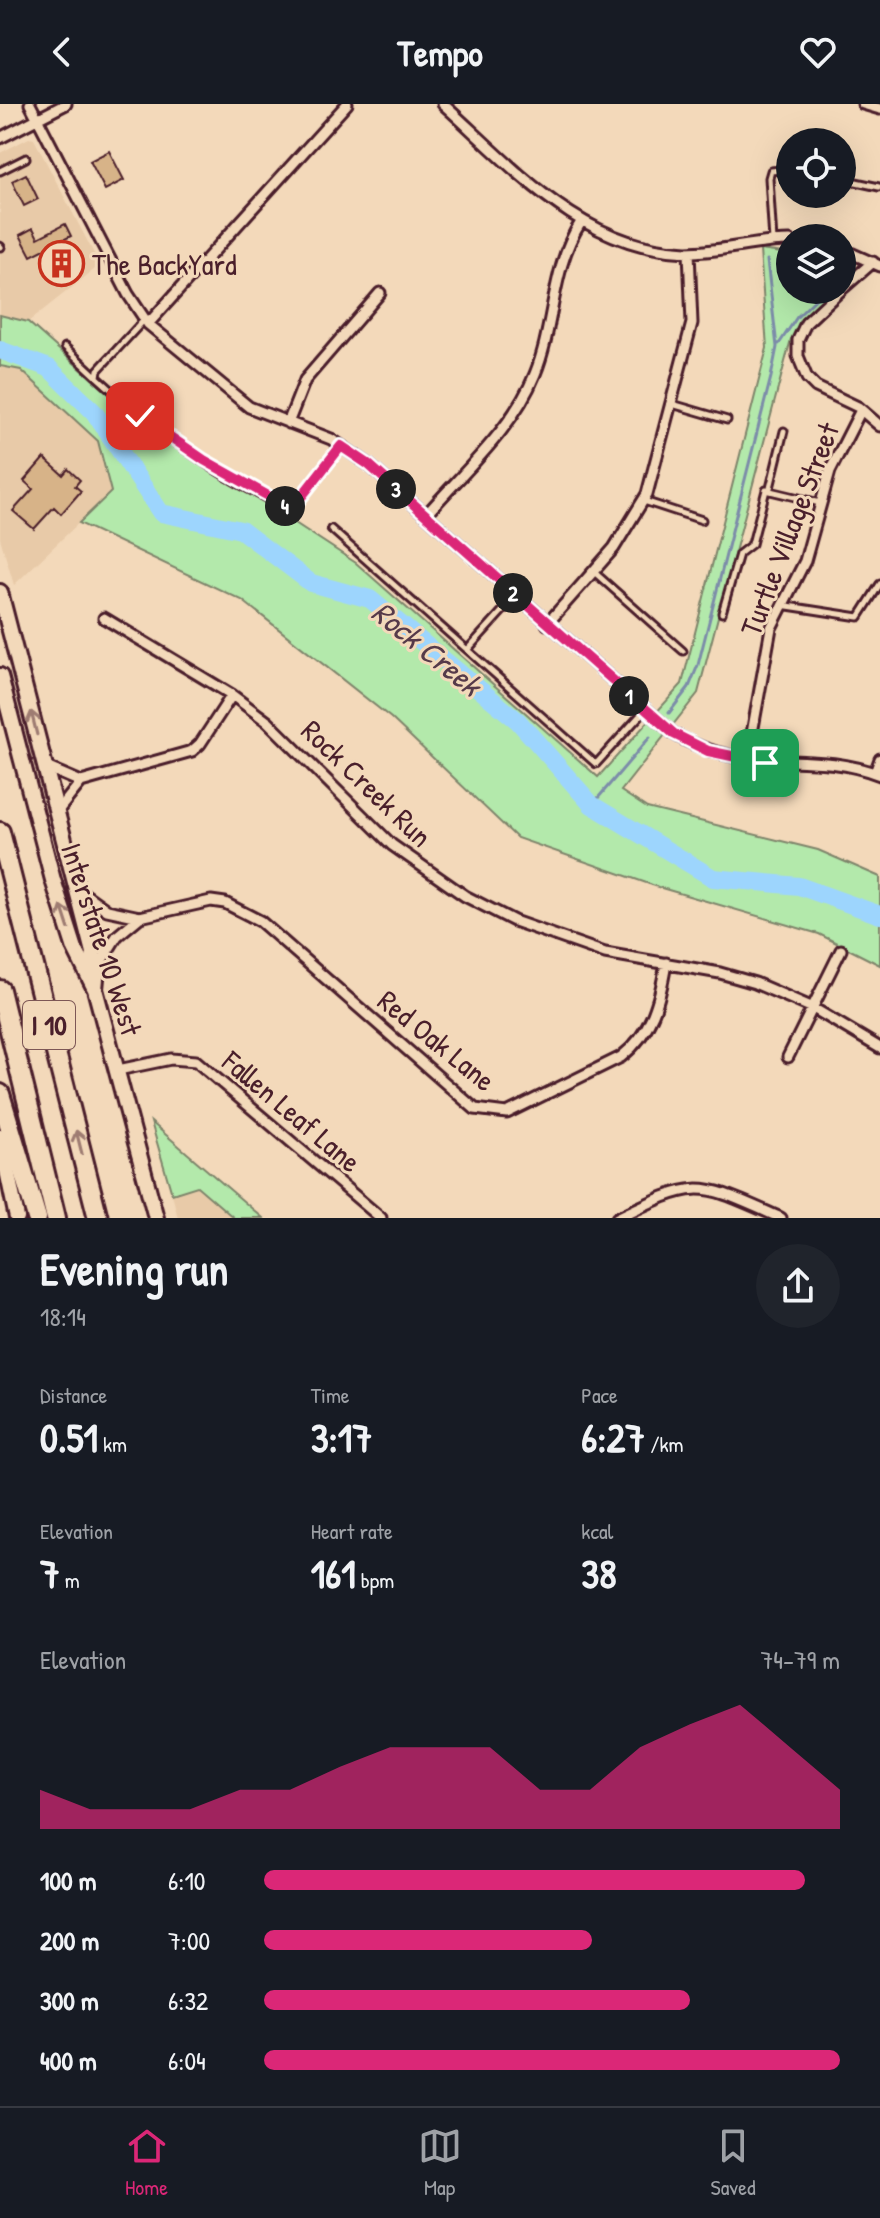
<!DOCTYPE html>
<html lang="en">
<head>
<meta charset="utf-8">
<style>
  :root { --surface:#171b24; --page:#20242c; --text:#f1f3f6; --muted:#9ea1a6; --line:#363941; --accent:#db2777 }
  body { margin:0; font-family:"Patrick Hand",sans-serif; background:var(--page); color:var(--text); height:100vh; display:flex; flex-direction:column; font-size:30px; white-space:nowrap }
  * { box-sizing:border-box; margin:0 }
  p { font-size:26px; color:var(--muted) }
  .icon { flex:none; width:44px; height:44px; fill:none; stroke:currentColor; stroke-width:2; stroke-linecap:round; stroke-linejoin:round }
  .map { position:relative; height:1114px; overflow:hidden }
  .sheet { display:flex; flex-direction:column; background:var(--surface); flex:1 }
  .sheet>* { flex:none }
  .controls { position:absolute; left:776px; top:24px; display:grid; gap:16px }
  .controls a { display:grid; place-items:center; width:80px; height:80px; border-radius:50%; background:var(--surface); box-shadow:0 8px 32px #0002; font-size:40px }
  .pin { position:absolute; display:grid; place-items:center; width:68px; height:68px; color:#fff; margin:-34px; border-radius:16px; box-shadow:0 4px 12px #0006 }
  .km { position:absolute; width:40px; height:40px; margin:-20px; border-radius:50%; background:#222; color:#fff; font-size:22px; line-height:40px; text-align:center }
  .round { display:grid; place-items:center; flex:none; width:84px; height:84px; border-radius:42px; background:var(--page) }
  .overview { display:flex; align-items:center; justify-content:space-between; height:136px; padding:0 40px }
  h1 { font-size:44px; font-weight:700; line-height:60px }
  .stats { display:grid; grid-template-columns:repeat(3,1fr); gap:12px; height:136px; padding:8px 40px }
  .stats div { display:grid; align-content:center }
  .stats b { font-size:40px; font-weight:700 }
  .stats small { font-size:22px; font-weight:400 }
  .stats p { font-size:22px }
  .chart { height:224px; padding:16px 40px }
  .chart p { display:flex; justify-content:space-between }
  .chart svg { width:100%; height:144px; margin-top:8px; fill:var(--accent); opacity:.7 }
  ul { padding:0 40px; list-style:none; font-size:26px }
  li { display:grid; grid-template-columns:128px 96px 1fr; align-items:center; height:60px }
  li i { height:20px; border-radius:10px; background:var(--accent) }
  header { display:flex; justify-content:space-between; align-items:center; height:104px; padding:0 40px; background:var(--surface); font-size:36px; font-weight:700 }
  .dock { display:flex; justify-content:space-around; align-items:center; height:112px; border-top:2px solid var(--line); background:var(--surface); font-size:22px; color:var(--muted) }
  .dock a { display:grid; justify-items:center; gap:4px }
  .dock .selected { color:var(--accent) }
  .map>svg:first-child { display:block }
</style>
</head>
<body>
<header><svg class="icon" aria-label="back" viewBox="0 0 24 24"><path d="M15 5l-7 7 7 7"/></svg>Tempo<svg class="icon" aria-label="heart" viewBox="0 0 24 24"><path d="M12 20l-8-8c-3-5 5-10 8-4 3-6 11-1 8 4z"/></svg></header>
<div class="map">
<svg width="880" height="1114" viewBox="0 0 880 1114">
  <rect width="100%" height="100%" fill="#f3d9ba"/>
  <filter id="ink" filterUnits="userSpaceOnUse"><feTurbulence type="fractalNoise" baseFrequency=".0125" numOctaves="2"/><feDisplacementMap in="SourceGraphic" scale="16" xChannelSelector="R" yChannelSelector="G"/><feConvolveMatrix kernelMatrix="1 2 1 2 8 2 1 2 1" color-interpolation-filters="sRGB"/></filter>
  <g filter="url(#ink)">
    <path fill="#e8caa8" d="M 29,34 L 34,35 L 100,161 L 28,218 L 0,211 L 0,49 Z
      M 0,262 L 21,266 L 98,337 L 111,388 L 14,481 L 0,434 Z
      M 197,1082 L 234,1114 L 178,1114 L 172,1090 Z"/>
    <path fill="#b3e9ab" stroke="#7e846b" stroke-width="2" d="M 760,146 L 790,150 L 790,186 L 834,186 L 791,235 L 698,589 L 621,687 L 647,704 L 818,746 L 880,773 L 880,861 L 819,830 L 658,783 L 517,734 L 391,614 L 242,496 L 79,419 L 111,388 L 98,337 L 21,266 L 0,262 L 0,211 L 28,218 L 138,316 L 356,459 L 598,673 L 682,580 L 767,244 Z
      M 151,1018 L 263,1114 L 234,1114 L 197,1082 L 172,1090 Z"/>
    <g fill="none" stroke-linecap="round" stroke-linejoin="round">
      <path stroke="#7c8ca9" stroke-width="3" d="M 842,170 L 846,166
        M 779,240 L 797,213 L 825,186
        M 669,609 L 689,583 L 698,561 L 771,273 L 777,243 L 767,156
        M 592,701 L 650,633"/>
      <path stroke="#9dd5fd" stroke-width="18" d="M 0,246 L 49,264 L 94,308 L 161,409 L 241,426 L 311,479 L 370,495 L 518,617 L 592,701 L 713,774 L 799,782 L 880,811"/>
    </g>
    <path fill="#d7b388" stroke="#4a1f2b" stroke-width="2" d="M 109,47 L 124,76 L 105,86 L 90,57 Z
      M 26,70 L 38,95 L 24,102 L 12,77 Z
      M 65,120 L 71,132 L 31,152 L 20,131 L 33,124 L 38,134 Z
      M 69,148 L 79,168 L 60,177 L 57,170 L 50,173 L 44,162 Z
      M 44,354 L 63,371 L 68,365 L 80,376 L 75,382 L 81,387 L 61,410 L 54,403 L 34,425 L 13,407 L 33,385 L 24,377 Z"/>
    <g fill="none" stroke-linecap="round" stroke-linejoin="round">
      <defs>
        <path id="service" d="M 0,67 L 26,54
          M 842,75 L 879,83
          M 773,137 L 769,74 L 771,67 L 790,65
          M 0,142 L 1,143
          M 144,216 L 98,266 L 97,273 C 149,321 221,378 288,403 L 298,397 L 341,342
          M 65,243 L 96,272
          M 672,300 L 727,316
          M 770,384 L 784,327
          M 644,397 L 702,416
          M 331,425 L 596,660 L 645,606
          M 594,468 L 683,547
          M 781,501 L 859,513 L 880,480
          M 722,509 L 739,450 L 752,440 L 766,386 L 820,399
          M 469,544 L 516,492"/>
        <path id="minor" d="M 30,0 L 128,190 L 148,220 L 249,303 L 331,335 L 368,360 L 674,630 C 749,674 807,643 880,671
          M 443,0 C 515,65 583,145 687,148 C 722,148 755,137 790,137
          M 863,0 L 880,5
          M 0,34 L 66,0
          M 842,145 L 880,162
          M 842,185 L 873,158
          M 841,186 L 806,219 L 798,236 L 798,252 L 807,274 L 816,283 L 858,303 L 880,322
          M 148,220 L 347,0
          M 288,319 L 305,276 L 380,189
          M 426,411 C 464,367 513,325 535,270 C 555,221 551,163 581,118
          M 104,514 L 232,591 L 268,618 L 392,741 L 465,792 L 514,817 L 605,849 L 720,869 L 755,879 L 813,904 L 880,944
          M 547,520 L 614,444 L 647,390 L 692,219 L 689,148
          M 747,657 L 771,524 L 805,457 L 830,367 L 861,306
          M 46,663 L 81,678 L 57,708
          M 875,669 L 880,655
          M 81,678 L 192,647 L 200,640 L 232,591
          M 79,786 L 107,806 L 140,813
          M 97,864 L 117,832 L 140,813 L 211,797 L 225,799 L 260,817 L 475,1005 L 507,1009 L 621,953 C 652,929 660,896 666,859
          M 788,953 L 841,846
          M 118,966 L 171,955 L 196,957 L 381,1114
          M 617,1114 C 700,1074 697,1077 781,1114"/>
        <path id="secondary" d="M 0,488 L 97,864 L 95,885
          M 0,572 L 53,776 L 75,845 L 95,885 L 156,1114
          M 0,1033 L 17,1114"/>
        <path id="motorway" d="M 0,728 L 98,1114
          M 0,886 L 56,1114
          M 0,990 L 37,1114"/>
      </defs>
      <use href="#service" stroke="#4a1f2b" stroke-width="11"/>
      <use href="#minor" stroke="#4a1f2b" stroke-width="15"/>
      <use href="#secondary" stroke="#4a1f2b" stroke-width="20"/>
      <use href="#motorway" stroke="#4a1f2b" stroke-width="24"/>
      <use href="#service" stroke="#f3d9ba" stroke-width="5"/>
      <use href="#minor" stroke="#f3d9ba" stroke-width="9"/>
      <use href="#secondary" stroke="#f3d9ba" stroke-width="14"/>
      <use href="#motorway" stroke="#f3d9ba" stroke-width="18"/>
    </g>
    <defs><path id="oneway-shaft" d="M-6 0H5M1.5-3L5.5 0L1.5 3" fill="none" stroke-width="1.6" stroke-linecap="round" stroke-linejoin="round" transform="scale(2)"/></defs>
    <g stroke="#9e7c72">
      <use href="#oneway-shaft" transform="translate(34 619) rotate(-104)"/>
      <use href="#oneway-shaft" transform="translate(65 813) rotate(-108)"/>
      <use href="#oneway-shaft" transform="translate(79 1038) rotate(-104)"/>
    </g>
  </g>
  <g fill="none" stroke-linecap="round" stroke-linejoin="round" filter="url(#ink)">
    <defs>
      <path id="route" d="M 140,312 L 204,356 L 288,403 L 298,397 L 341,342 L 368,360 L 674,630 L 708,647 L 765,659"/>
    </defs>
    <use href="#route" stroke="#fff" stroke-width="16"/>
    <use href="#route" stroke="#db2777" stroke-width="10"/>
  </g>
  <defs>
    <symbol id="building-ring" viewBox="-11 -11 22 22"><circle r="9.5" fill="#f3d9ba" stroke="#c8321e" stroke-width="1.5"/><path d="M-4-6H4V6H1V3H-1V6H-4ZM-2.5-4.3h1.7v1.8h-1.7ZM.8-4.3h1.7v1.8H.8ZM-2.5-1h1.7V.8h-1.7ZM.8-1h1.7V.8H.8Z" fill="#c8321e"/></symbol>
  </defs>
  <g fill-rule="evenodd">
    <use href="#building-ring" x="36" y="134" width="51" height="51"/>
  </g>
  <g text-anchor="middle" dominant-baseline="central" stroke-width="6" stroke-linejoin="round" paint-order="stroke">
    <rect fill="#f3d9ba" stroke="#7d5756" stroke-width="2" x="23" y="897" width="52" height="48" rx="6"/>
    <g font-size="28" font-weight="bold" fill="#4a1f2b">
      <text x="49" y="921">I 10</text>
    </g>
    <g font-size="30" fill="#4a1f2b" stroke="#f3d9ba" text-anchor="start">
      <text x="92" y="160">The BackYard</text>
    </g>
    <g font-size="30" fill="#4a1f2b" stroke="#f3d9ba">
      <text transform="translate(789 425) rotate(-69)">Turtle Village Street</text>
      <text transform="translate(367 679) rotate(44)">Rock Creek Run</text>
      <text transform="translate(102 835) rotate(72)">Interstate 10 West</text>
      <text transform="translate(437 936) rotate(39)">Red Oak Lane</text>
      <text transform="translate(292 1007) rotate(40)">Fallen Leaf Lane</text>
    </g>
    <g font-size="32" font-style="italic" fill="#563a4a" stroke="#f3d9ba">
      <text transform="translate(427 544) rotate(39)">Rock Creek</text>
    </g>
  </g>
</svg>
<div class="controls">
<a><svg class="icon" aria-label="locate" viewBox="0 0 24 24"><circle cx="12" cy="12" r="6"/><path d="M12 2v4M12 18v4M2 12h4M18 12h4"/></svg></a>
<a><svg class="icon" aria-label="layers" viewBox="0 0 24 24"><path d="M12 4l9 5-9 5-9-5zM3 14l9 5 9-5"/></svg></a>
</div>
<div class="pin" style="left:765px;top:659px;background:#1e9e55"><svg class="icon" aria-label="arrive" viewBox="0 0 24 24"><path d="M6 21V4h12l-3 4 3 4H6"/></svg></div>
<div class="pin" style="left:140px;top:312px;background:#d93025"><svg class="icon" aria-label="check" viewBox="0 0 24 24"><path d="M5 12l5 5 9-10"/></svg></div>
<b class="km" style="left:629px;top:592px">1</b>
<b class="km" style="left:513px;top:489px">2</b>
<b class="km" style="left:396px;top:385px">3</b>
<b class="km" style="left:285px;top:402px">4</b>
</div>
<section class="sheet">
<div class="overview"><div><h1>Evening run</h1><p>18:14</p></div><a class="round"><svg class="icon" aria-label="share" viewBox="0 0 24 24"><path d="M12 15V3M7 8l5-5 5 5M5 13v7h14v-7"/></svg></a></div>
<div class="stats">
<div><p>Distance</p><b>0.51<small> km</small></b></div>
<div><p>Time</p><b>3:17</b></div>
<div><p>Pace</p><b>6:27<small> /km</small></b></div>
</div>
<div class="stats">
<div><p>Elevation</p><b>7<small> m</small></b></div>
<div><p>Heart rate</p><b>161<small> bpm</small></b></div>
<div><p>kcal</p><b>38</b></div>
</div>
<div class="chart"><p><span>Elevation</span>74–79 m</p>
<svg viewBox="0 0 160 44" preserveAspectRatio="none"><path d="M0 44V32L10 38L20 38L30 38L40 32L50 32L60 25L70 19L80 19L90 19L100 32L110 32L120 19L130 12L140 6L150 19L160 32V44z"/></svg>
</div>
<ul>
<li><b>100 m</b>6:10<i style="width:94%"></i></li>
<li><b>200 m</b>7:00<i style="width:57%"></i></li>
<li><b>300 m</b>6:32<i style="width:74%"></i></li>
<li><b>400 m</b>6:04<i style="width:100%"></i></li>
</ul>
</section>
<nav class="dock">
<a class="selected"><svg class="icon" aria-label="home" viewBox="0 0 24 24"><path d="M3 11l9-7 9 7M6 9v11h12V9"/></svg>Home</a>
<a><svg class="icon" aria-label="map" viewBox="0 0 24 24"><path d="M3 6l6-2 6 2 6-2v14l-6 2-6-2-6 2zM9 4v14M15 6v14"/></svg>Map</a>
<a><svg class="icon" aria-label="saved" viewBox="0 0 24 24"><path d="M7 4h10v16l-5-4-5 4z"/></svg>Saved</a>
</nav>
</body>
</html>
